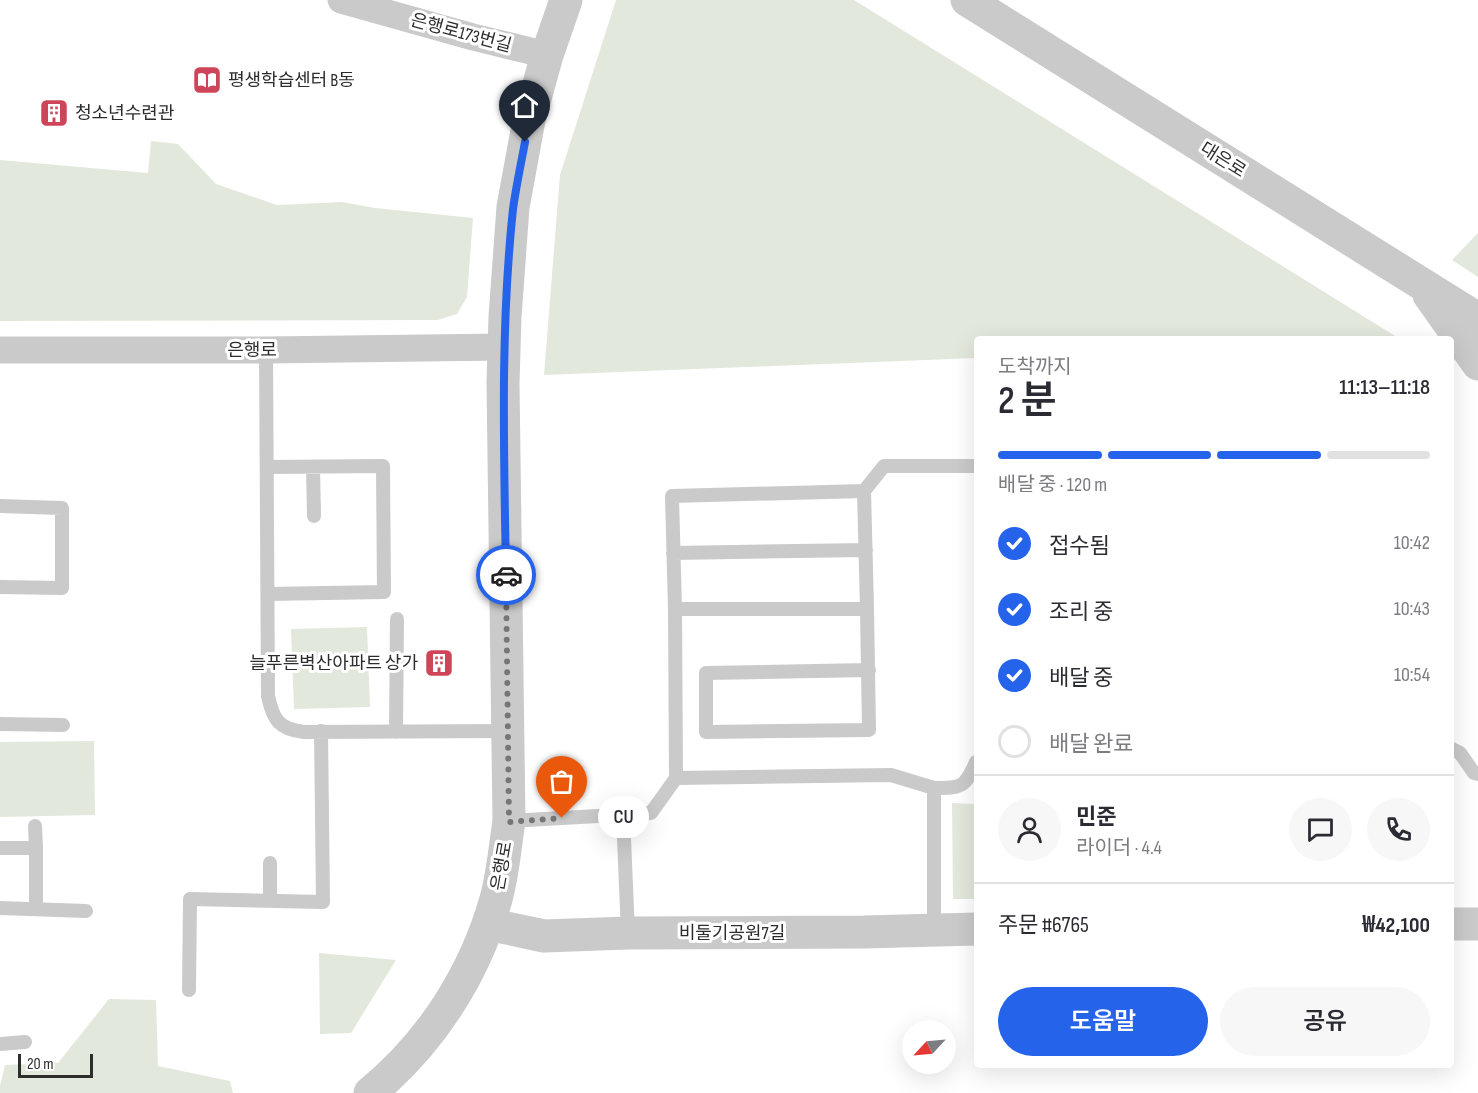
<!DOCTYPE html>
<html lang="ko">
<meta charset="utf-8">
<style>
:root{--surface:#fff;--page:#f7f7f7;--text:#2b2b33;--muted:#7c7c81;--line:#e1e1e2;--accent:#2563eb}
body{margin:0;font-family:"Sofia Sans Condensed","Noto Sans KR",sans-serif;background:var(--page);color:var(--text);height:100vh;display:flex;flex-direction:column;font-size:22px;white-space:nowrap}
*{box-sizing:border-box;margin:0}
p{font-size:20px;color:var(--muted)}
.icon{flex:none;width:33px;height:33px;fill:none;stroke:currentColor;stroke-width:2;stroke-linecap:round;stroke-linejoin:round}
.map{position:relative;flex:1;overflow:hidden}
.panel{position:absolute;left:974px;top:336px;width:480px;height:732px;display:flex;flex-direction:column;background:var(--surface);border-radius:6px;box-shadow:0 6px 24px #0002}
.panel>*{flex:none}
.needle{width:39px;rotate:244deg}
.fabs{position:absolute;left:902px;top:1020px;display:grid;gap:12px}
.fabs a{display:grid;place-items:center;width:54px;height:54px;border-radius:50%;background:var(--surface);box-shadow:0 6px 24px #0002;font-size:30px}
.scale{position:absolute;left:18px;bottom:15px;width:75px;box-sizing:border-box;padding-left:6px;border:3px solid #2d2d2d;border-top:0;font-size:16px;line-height:21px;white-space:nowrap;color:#2d2d2d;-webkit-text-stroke:4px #fff;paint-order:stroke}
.pin{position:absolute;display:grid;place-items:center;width:51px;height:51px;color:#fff;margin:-62px -26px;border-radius:50% 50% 50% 0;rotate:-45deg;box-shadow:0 0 6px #0007}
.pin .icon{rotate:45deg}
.courier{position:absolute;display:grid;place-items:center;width:60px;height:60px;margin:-30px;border:4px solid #2563eb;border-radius:50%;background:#fff;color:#222;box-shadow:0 2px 8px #0007}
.bubble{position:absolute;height:42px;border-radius:21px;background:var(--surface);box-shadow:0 6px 24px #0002;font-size:20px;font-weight:600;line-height:42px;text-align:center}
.head em{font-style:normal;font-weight:600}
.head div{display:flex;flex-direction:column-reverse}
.head{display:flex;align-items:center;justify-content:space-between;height:102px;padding:0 24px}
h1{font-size:39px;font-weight:600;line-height:45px}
.bar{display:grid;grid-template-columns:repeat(4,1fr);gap:9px 6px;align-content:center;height:72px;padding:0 24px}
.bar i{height:8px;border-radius:4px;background:var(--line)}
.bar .active{background:var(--accent)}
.bar p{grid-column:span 4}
.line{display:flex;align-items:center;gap:15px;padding:0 24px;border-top:2px solid var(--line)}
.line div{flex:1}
.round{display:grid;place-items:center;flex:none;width:63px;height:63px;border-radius:32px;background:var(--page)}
ol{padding:0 24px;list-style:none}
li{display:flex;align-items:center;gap:18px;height:66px}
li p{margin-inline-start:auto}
li .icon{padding:6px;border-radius:50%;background:var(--accent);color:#fff;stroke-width:4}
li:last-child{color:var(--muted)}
li i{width:33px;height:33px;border:3px solid var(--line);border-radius:50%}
.action{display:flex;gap:12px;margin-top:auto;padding:12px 24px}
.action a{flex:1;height:69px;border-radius:36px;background:var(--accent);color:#fff;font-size:24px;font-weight:600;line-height:69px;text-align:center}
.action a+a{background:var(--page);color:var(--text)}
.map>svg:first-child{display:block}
</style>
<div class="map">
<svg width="1478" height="1093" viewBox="0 0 1478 1093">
<rect width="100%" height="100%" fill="#fff"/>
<path fill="#e3e8dc" d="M616,0H854L1400,339H976V358L544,375L560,175Z
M151,141L178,144L216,184L277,205L342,202L375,208L473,218L467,297L457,314L438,320L0,321V160L148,173Z
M1478,233V277L1452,260Z
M367,627L370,707L294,709L291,629Z
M94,741L95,815L0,817V742Z
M952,803L976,804V899H953Z
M319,953L396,960L351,1033L320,1034Z
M109,999L156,1000L158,1066L230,1081L233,1093H0V1086L5,1065L58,1063Z"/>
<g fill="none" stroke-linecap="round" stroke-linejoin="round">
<path stroke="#cacaca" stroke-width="14" d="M266,350L268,696C273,720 279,729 304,732L507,731
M268,467L383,466L384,592L268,594
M313,467L314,516
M864,491L884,466H976
M0,506L62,508V588L0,587
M673,553L866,550
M675,609H867L864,491L672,496L675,609L676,778
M867,609L869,730L706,732V673L869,670
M0,724L63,725
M396,732L397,619
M1450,748L1460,753L1474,773L1478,774
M934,788C961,788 965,788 976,762
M623,815L628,933
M509,821L651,813L676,778L891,775L934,788V930
M35,826L36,848
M0,848H36V909
M270,901V863
M0,908L86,911
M189,990L190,899L323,902L321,731
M0,1044L25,1042"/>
<path stroke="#cacaca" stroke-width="27" d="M341,0L473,37L547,55
M0,350H266L504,347"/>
<path stroke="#cacaca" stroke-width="33" d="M967,0L1478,319
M1429,295L1478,364
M488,924L544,936L628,933L864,932L976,929
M1450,924H1478
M370,1093C431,1043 475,974 496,899C503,874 505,847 509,821L503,383L505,317L513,207L529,120L547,55L566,0"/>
</g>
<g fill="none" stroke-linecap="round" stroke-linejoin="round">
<path stroke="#767676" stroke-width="6" stroke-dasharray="0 10.8" d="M506,575L509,822L562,818"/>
<path stroke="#2563eb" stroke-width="8" d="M506,575C504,453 500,331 513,209C516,187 521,164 525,142"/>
</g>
<defs>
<g id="library-square" transform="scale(1.5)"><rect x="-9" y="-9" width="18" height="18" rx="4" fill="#ce4458" stroke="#fff"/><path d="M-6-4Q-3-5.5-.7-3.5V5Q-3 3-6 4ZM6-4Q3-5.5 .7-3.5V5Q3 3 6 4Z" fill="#fff"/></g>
<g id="building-square" transform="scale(1.5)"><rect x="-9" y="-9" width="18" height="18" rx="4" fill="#ce4458" stroke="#fff"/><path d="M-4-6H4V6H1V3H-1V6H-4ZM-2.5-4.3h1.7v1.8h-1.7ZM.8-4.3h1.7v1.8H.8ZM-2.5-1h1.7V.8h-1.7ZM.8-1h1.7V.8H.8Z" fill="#fff"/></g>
</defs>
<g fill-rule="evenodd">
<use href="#library-square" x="207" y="80"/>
<use href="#building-square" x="54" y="113"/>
<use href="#building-square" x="439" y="663"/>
</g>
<g text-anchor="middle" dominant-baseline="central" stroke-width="6" stroke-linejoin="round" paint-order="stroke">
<g font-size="18" fill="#2d2d2d" stroke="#fff">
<text transform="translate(461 33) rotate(15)">은행로173번길</text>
<text transform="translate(1223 160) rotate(32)">대은로</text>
<text x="252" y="350">은행로</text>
<text transform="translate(502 866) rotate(-80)">은행로</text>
<text x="732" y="933">비둘기공원7길</text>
</g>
<g font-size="18" fill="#2d2d2d" stroke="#fff" text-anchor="start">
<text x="228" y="80">평생학습센터 B동</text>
<text x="75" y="113">청소년수련관</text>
<text x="418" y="663" text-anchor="end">늘푸른벽산아파트 상가</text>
</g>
</g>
</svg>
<div class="fabs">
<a><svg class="needle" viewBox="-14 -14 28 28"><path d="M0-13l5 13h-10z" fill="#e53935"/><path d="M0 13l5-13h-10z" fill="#7c7c81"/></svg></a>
</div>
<div class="scale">20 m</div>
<div class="pin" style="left:562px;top:818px;background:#ea580c"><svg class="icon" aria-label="bag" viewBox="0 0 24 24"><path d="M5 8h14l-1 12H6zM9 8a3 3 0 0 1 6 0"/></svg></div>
<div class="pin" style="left:525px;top:142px;background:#1f2937"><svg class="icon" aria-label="home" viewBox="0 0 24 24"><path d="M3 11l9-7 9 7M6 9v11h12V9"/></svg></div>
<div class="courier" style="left:506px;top:575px"><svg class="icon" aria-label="car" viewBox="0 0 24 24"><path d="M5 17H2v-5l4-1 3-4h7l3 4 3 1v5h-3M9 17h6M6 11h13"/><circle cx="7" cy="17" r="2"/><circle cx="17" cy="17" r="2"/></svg></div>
<div class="bubble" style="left:598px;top:796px;width:51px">CU</div>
<section class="panel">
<div class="head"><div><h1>2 분</h1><p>도착까지</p></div><em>11:13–11:18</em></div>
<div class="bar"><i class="active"></i><i class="active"></i><i class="active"></i><i></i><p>배달 중 · 120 m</p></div>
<ol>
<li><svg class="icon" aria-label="check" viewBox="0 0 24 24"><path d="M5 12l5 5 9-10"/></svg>접수됨<p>10:42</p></li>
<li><svg class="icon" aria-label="check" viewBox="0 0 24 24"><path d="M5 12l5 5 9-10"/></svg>조리 중<p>10:43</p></li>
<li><svg class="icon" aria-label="check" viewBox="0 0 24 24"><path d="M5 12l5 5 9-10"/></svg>배달 중<p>10:54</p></li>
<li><i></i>배달 완료</li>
</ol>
<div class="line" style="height:108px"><a class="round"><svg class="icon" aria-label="person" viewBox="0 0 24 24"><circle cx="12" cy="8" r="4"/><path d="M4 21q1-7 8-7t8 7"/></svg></a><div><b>민준</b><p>라이더 · 4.4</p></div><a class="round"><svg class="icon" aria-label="chat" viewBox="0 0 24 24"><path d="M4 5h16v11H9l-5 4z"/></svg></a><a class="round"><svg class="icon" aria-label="phone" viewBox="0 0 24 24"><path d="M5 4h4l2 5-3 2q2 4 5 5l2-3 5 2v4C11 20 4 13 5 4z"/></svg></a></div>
<div class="line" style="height:78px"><div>주문 #6765</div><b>₩42,100</b></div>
<div class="action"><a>도움말</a><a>공유</a></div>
</section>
</div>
